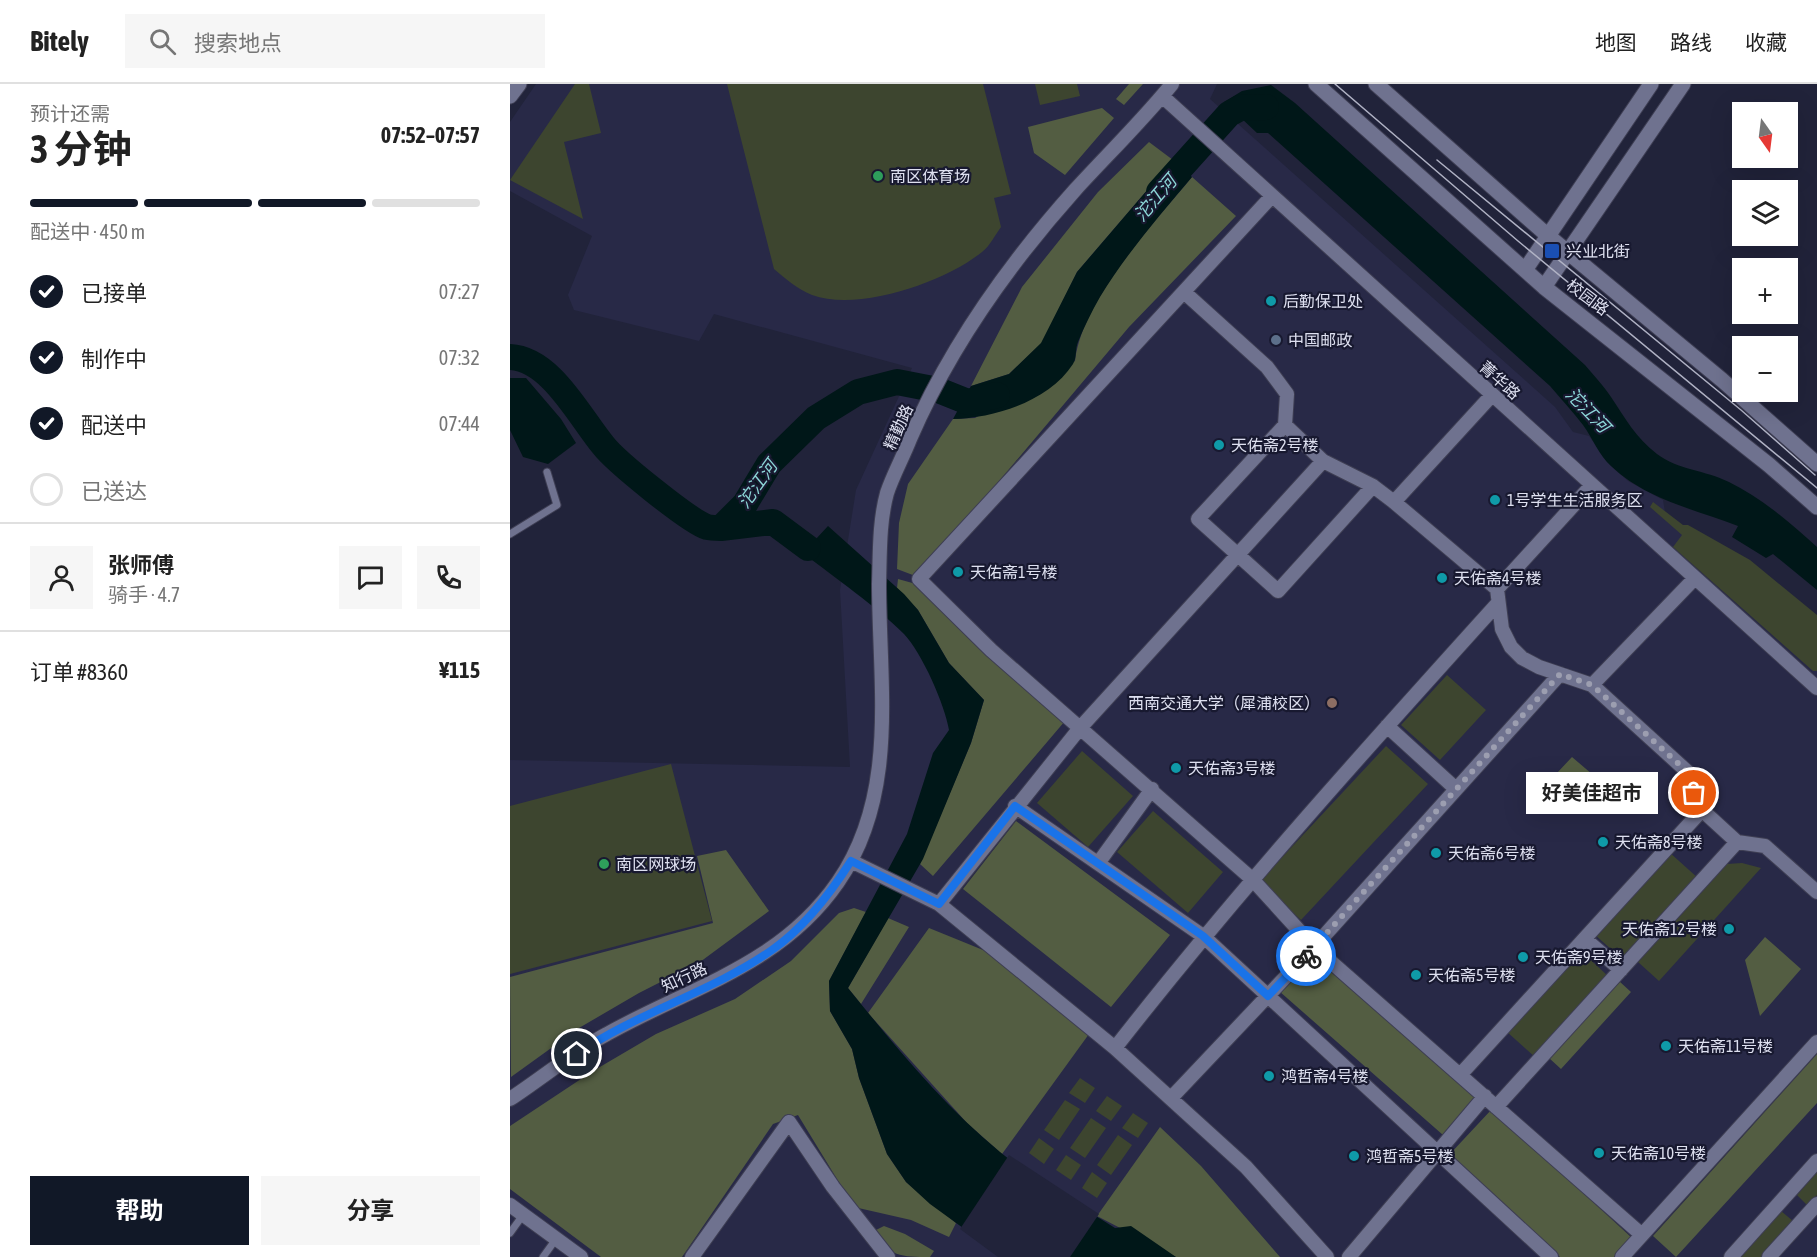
<!DOCTYPE html>
<html lang="zh">
<meta charset="utf-8">
<style>
:root{--surface:#fff;--page:#f6f6f6;--text:#222;--muted:#767676;--line:#e0e0e0;--accent:#111827}
body{margin:0;font-family:"Asap Condensed","Noto Sans SC",sans-serif;background:var(--page);color:var(--text);height:100vh;display:flex;flex-direction:column;font-size:22px;white-space:nowrap}
*{box-sizing:border-box;margin:0}
p{font-size:20px;color:var(--muted)}
.icon{flex:none;width:33px;height:33px;fill:none;stroke:currentColor;stroke-width:2;stroke-linecap:round;stroke-linejoin:round}
.map{position:relative;flex:1;overflow:hidden}
.details{display:flex;flex-direction:column;background:var(--surface);width:510px}
.details>*{flex:none}
.needle{width:39px;rotate:166deg}
.fabs{position:absolute;left:1222px;top:18px;display:grid;gap:12px}
.fabs a{display:grid;place-items:center;width:66px;height:66px;border-radius:0px;background:var(--surface);box-shadow:0 6px 24px #0002;font-size:30px}
.pin{position:absolute;display:grid;place-items:center;width:51px;height:51px;color:#fff;margin:-26px;border:3px solid #fff;border-radius:50%;box-shadow:0 2px 6px #0007}
.courier{position:absolute;display:grid;place-items:center;width:60px;height:60px;margin:-30px;border:4px solid #1a73e8;border-radius:50%;background:#fff;color:#222;box-shadow:0 2px 8px #0007}
.bubble{position:absolute;height:42px;border-radius:0px;background:var(--surface);box-shadow:0 6px 24px #0002;font-size:20px;font-weight:700;line-height:42px;text-align:center}
.overview em{font-style:normal;font-weight:700}
.overview div{display:flex;flex-direction:column-reverse}
.overview{display:flex;align-items:center;justify-content:space-between;height:102px;padding:0 30px}
h1{font-size:39px;font-weight:700;line-height:45px}
.bar{display:grid;grid-template-columns:repeat(4,1fr);gap:9px 6px;align-content:center;height:72px;padding:0 30px}
.bar i{height:8px;border-radius:4px;background:var(--line)}
.bar .current{background:var(--accent)}
.bar p{grid-column:span 4}
.line{display:flex;align-items:center;gap:15px;padding:0 30px;border-top:2px solid var(--line)}
.line div{flex:1}
.round{display:grid;place-items:center;flex:none;width:63px;height:63px;border-radius:0px;background:var(--page)}
ol{padding:0 30px;list-style:none}
li{display:flex;align-items:center;gap:18px;height:66px}
li p{margin-inline-start:auto}
li .icon{padding:6px;border-radius:50%;background:var(--accent);color:#fff;stroke-width:4}
li:last-child{color:var(--muted)}
li i{width:33px;height:33px;border:3px solid var(--line);border-radius:50%}
.button{display:flex;gap:12px;margin-top:auto;padding:12px 30px}
.button a{flex:1;height:69px;border-radius:0px;background:var(--accent);color:#fff;font-size:24px;font-weight:700;line-height:69px;text-align:center}
.button a+a{background:var(--page);color:var(--text)}
header{display:flex;align-items:center;gap:36px;box-sizing:border-box;height:84px;padding:0 30px;background:var(--surface);border-bottom:2px solid var(--line)}
header strong{font-size:28px}
nav{display:flex;gap:33px;margin-inline-start:auto;font-size:21px}
.search{width:420px;height:54px;background:var(--page);display:flex;align-items:center;gap:15px;box-sizing:border-box;padding:0 21px;border-radius:0px;color:var(--muted);font-size:22px}
main{display:flex;flex:1;min-height:0}
.map>svg:first-child{display:block}
</style>
<header>
<strong>Bitely</strong>
<div class="search"><svg class="icon" aria-label="search" viewBox="0 0 24 24"><circle cx="10" cy="10" r="6"/><path d="M15 15l6 6"/></svg>搜索地点</div>
<nav><a>地图</a><a>路线</a><a>收藏</a></nav>
</header>
<main>
<section class="details">
<div class="overview"><div><h1>3 分钟</h1><p>预计还需</p></div><em>07:52–07:57</em></div>
<div class="bar"><i class="current"></i><i class="current"></i><i class="current"></i><i></i><p>配送中 · 450 m</p></div>
<ol>
<li><svg class="icon" aria-label="check" viewBox="0 0 24 24"><path d="M5 12l5 5 9-10"/></svg>已接单<p>07:27</p></li>
<li><svg class="icon" aria-label="check" viewBox="0 0 24 24"><path d="M5 12l5 5 9-10"/></svg>制作中<p>07:32</p></li>
<li><svg class="icon" aria-label="check" viewBox="0 0 24 24"><path d="M5 12l5 5 9-10"/></svg>配送中<p>07:44</p></li>
<li><i></i>已送达</li>
</ol>
<div class="line" style="height:108px"><a class="round"><svg class="icon" aria-label="person" viewBox="0 0 24 24"><circle cx="12" cy="8" r="4"/><path d="M4 21q1-7 8-7t8 7"/></svg></a><div><b>张师傅</b><p>骑手 · 4.7</p></div><a class="round"><svg class="icon" aria-label="chat" viewBox="0 0 24 24"><path d="M4 5h16v11H9l-5 4z"/></svg></a><a class="round"><svg class="icon" aria-label="phone" viewBox="0 0 24 24"><path d="M5 4h4l2 5-3 2q2 4 5 5l2-3 5 2v4C11 20 4 13 5 4z"/></svg></a></div>
<div class="line" style="height:78px"><div>订单 #8360</div><b>¥115</b></div>
<div class="button"><a>帮助</a><a>分享</a></div>
</section>
<div class="map">
<svg width="1307" height="1173" viewBox="0 0 1307 1173">
<rect width="100%" height="100%" fill="#21233a"/>
<path fill="#282947" d="M26,0H707L700,15L1045,323L1063,348L1079,352L1100,381L1118,397L1153,416L1155,428L1307,562V1173H0V676L340,683L330,506L346,406L402,284L204,230L189,257L64,226L58,211L82,152L0,107V38Z"/>
<path fill="#3d452f" d="M65,0H79L91,49L54,58L73,135L0,96Z
M217,0H473L501,110L484,114L491,143C485,151 480,162 472,168C435,198 349,228 302,211C287,205 276,195 264,185Z
M525,0H567L570,12L530,21Z
M1143,418L1173,441H1178L1240,476L1307,531V587H1303L1163,463L1172,451L1140,423Z
M937,591L976,626L930,676L891,641Z
M876,662L918,700L791,836L749,798Z
M572,667L623,712L578,763L527,719Z
M161,680L202,837L0,890V722Z
M643,727L713,788L678,829L607,768Z
M1159,768L1188,794L1113,876L1084,850Z
M1232,779L1251,784L1149,897L1128,878L1217,780Z
M1070,866L1099,893L1025,973L996,947Z
M570,994L585,1004L575,1019L559,1009Z
M597,1012L612,1022L601,1037L586,1027Z
M555,1016L570,1025L549,1056L534,1046Z
M623,1029L638,1039L628,1054L612,1044Z
M581,1034L596,1044L575,1074L560,1064Z
M608,1051L622,1061L601,1091L587,1081Z
M529,1054L544,1065L534,1080L519,1069Z
M556,1071L571,1081L561,1096L546,1086Z
M582,1088L597,1099L587,1114L572,1104Z
M1307,1088V1111L1298,1122L1287,1111Z
M1271,1127L1283,1137L1251,1173H1231Z"/>
<path fill="#535d42" d="M619,0H633L614,21L606,15Z
M592,24L604,34L555,91L524,69L518,43Z
M639,58L663,76L567,188L532,259L499,290L461,302L512,203L588,108Z
M682,93L726,132L619,243L408,493L387,485L389,439L398,400L443,335L465,334L565,277C572,216 643,140 682,93Z
M388,495L406,500L460,554L555,637L423,792L410,780L461,659L474,616L439,579L408,526L387,504Z
M1062,673L1096,702L1079,720L1016,722Z
M506,737L660,851L601,923L453,805Z
M216,766L259,827L190,878L129,909L69,944L1,993L0,893L203,839L187,772Z
M344,824L356,828L319,897L320,927L342,965L349,994L377,1070L396,1098L446,1139L439,1153L401,1136L344,1123L288,1031L263,1040L172,1173H91L0,1105V1042L83,987L146,950L225,915L281,877L329,829Z
M378,834L399,843L351,920L338,904Z
M419,844L478,868L579,950L492,1070L457,1039L358,929Z
M1255,853L1291,885L1250,932L1235,876Z
M805,867L968,1011L933,1051L769,907Z
M1109,897L1121,908L1051,985L1039,974Z
M1307,970V1019L1166,1173L1143,1152Z
M982,1025L1122,1154L1104,1173H1050L939,1071Z
M650,1043L691,1082L770,1173H666L587,1132Z
M374,1142L395,1150L424,1167L420,1173C392,1173 377,1173 366,1146Z"/>
<path fill="#001718" d="M761,1L785,19L1075,281C1084,292 1094,302 1101,313C1115,334 1126,354 1147,370C1168,386 1195,386 1219,398C1252,414 1279,438 1307,463V506L1263,470L1256,474L1222,453L1228,442C1184,425 1137,416 1101,382C1089,371 1083,355 1073,341C1063,328 1051,315 1040,302L758,49H747L714,18L732,7Z
M663,76L682,93C650,131 616,170 590,213C582,227 574,243 568,258C565,265 567,274 563,280C539,317 485,334 443,335L461,302L499,290L531,259L567,188Z
M0,294H16L51,335L66,359L38,380L13,373L0,346Z
M318,442L394,510L408,526L439,579L474,616L461,659L413,775L338,904C385,962 433,1021 490,1068C525,1097 567,1120 605,1144L621,1142L666,1173H493L420,1120L396,1098L377,1070L349,994L342,965L320,927L319,897L397,750L423,669L439,646C435,621 412,569 394,550C366,522 325,494 293,469Z"/>
<path fill="#21233a" d="M499,1071L589,1130L560,1173H488L450,1145Z"/>
<g fill="none" stroke-linecap="round" stroke-linejoin="round">
<path stroke="#001718" stroke-width="26" d="M649,108L719,30L730,24L756,23
M0,273C41,275 69,332 93,361C105,377 179,437 197,443C201,444 207,444 211,444L235,420L259,380L306,334L348,308L387,298L428,306L458,318L487,311
M211,444L263,438L298,464"/>
<g stroke="#3e3e53" stroke-width="9">
<path id="lane" d="M0,450L47,421L37,388
M0,1149L13,1131
M33,1173L46,1155"/>
</g>
<g stroke="#3e3e53" stroke-width="16">
<path id="street" d="M652,12L1307,604
M762,112L409,495L481,566L742,795L804,863L1132,1151
M674,208L757,283L777,310L775,341L813,377L863,402L884,418L987,505L992,545L1001,563L1012,574L1029,583L1082,601L1181,691L1184,709L1192,726L1227,758L1255,762L1307,808
M775,341L688,435L768,507L863,402
M884,418L982,311
M987,505L1082,401
M1082,601L1185,494
M877,642L946,705
M505,722L693,852L1041,1173
M341,777L429,820L605,964L736,1083L817,1173
M589,778L642,705
M429,820L570,644L813,377
M1075,855L1111,886
M605,964C726,809 856,665 988,519
M950,991L1192,726
M662,1013L804,863L1050,590
M0,1015C32,994 63,968 97,950C181,903 271,881 328,798C389,710 369,600 369,500C370,470 369,438 377,409C383,391 393,373 400,355C440,262 498,181 565,106C597,71 632,37 662,0
M986,1023L1227,758
M0,1121L71,1173
M182,1173L279,1038L323,1103L378,1173
M839,1173L975,1012
M1112,1173L1307,958
M1221,1173L1307,1077
M1259,1173L1307,1120"/>
</g>
<g stroke="#3e3e53" stroke-width="17">
<path id="secondary" d="M806,0L1034,203L1259,381L1307,423
M866,0L1037,151L1212,296L1307,380
M0,12L9,0
M1015,186L1141,0
M1034,203L1173,0"/>
</g>
<use href="#lane" stroke="#6f728f" stroke-width="7"/>
<use href="#street" stroke="#6f728f" stroke-width="14"/>
<use href="#secondary" stroke="#6f728f" stroke-width="15"/>
<path stroke="#b0b2c4" stroke-width="1.5" d="M825,0L1008,157L1307,404
M927,76L1231,326L1305,391"/>
</g>
<g fill="none" stroke-linecap="round" stroke-linejoin="round">
<path stroke="#9c9eb0" stroke-width="6" stroke-dasharray="0 10.8" d="M796,872L1050,590L1082,601L1181,691L1184,709"/>
<path stroke="#1a73e8" stroke-width="8" d="M67,970C128,928 202,908 262,866C295,843 320,810 341,777L429,820L505,722L693,852L758,912L796,872"/>
</g>
<g fill="#2e9e5b" stroke="#181930" stroke-width="2">
<circle cx="368" cy="92" r="6"/>
<circle cx="94" cy="780" r="6"/>
</g>
<rect fill="#1a4fb4" stroke="#181930" stroke-width="2" x="1034" y="159" width="16" height="16" rx="3"/>
<g fill="#0f9aa8" stroke="#181930" stroke-width="2">
<circle cx="761" cy="217" r="6"/>
<circle cx="709" cy="361" r="6"/>
<circle cx="985" cy="416" r="6"/>
<circle cx="448" cy="488" r="6"/>
<circle cx="932" cy="494" r="6"/>
<circle cx="666" cy="684" r="6"/>
<circle cx="1093" cy="758" r="6"/>
<circle cx="926" cy="769" r="6"/>
<circle cx="1219" cy="845" r="6"/>
<circle cx="1013" cy="873" r="6"/>
<circle cx="906" cy="891" r="6"/>
<circle cx="1156" cy="962" r="6"/>
<circle cx="759" cy="992" r="6"/>
<circle cx="1089" cy="1069" r="6"/>
<circle cx="844" cy="1072" r="6"/>
</g>
<circle fill="#5c6f8a" stroke="#181930" stroke-width="2" cx="766" cy="256" r="6"/>
<circle fill="#8d6e63" stroke="#181930" stroke-width="2" cx="822" cy="619" r="6"/>
<g text-anchor="middle" dominant-baseline="central" stroke-width="4.5" stroke-linejoin="round" paint-order="stroke">
<g font-size="16" fill="#dee0f0" stroke="#181930" text-anchor="start">
<text x="380" y="92">南区体育场</text>
<text x="1056" y="167">兴业北街</text>
<text x="773" y="217">后勤保卫处</text>
<text x="778" y="256">中国邮政</text>
<text x="721" y="361">天佑斋2号楼</text>
<text x="997" y="416">1号学生生活服务区</text>
<text x="460" y="488">天佑斋1号楼</text>
<text x="944" y="494">天佑斋4号楼</text>
<text x="810" y="619" text-anchor="end">西南交通大学（犀浦校区）</text>
<text x="678" y="684">天佑斋3号楼</text>
<text x="1105" y="758">天佑斋8号楼</text>
<text x="938" y="769">天佑斋6号楼</text>
<text x="106" y="780">南区网球场</text>
<text x="1207" y="845" text-anchor="end">天佑斋12号楼</text>
<text x="1025" y="873">天佑斋9号楼</text>
<text x="918" y="891">天佑斋5号楼</text>
<text x="1168" y="962">天佑斋11号楼</text>
<text x="771" y="992">鸿哲斋4号楼</text>
<text x="1101" y="1069">天佑斋10号楼</text>
<text x="856" y="1072">鸿哲斋5号楼</text>
</g>
<g font-size="16" fill="#dee0f0" stroke="#181930">
<text transform="translate(1078 213) rotate(37)">校园路</text>
<text transform="translate(990 296) rotate(42)">菁华路</text>
<text transform="translate(388 343) rotate(-66)">精勤路</text>
<text transform="translate(174 893) rotate(-25)">知行路</text>
</g>
<g font-size="18" font-style="italic" fill="#8cd6d7" stroke="#181930">
<text transform="translate(645 114) rotate(-49)">沱江河</text>
<text transform="translate(1078 326) rotate(46)">沱江河</text>
<text transform="translate(247 400) rotate(-54)">沱江河</text>
</g>
</g>
</svg>
<div class="fabs">
<a><svg class="needle" viewBox="-14 -14 28 28"><path d="M0-13l5 13h-10z" fill="#e53935"/><path d="M0 13l5-13h-10z" fill="#767676"/></svg></a>
<a><svg class="icon" aria-label="layers" viewBox="0 0 24 24"><path d="M12 4l9 5-9 5-9-5zM3 14l9 5 9-5"/></svg></a>
<a>+</a>
<a>−</a>
</div>
<div class="pin" style="left:1184px;top:709px;background:#ea580c"><svg class="icon" aria-label="bag" viewBox="0 0 24 24"><path d="M5 8h14l-1 12H6zM9 8a3 3 0 0 1 6 0"/></svg></div>
<div class="pin" style="left:67px;top:970px;background:#1f2937"><svg class="icon" aria-label="home" viewBox="0 0 24 24"><path d="M3 11l9-7 9 7M6 9v11h12V9"/></svg></div>
<div class="courier" style="left:796px;top:872px"><svg class="icon" aria-label="bike" viewBox="0 0 24 24"><circle cx="6" cy="16" r="4"/><circle cx="18" cy="16" r="4"/><path d="M6 16l4-8h5l3 8M10 8l3 8H6M13 5h3"/></svg></div>
<div class="bubble" style="left:1016px;top:688px;width:132px">好美佳超市</div>
</div>
</main>
